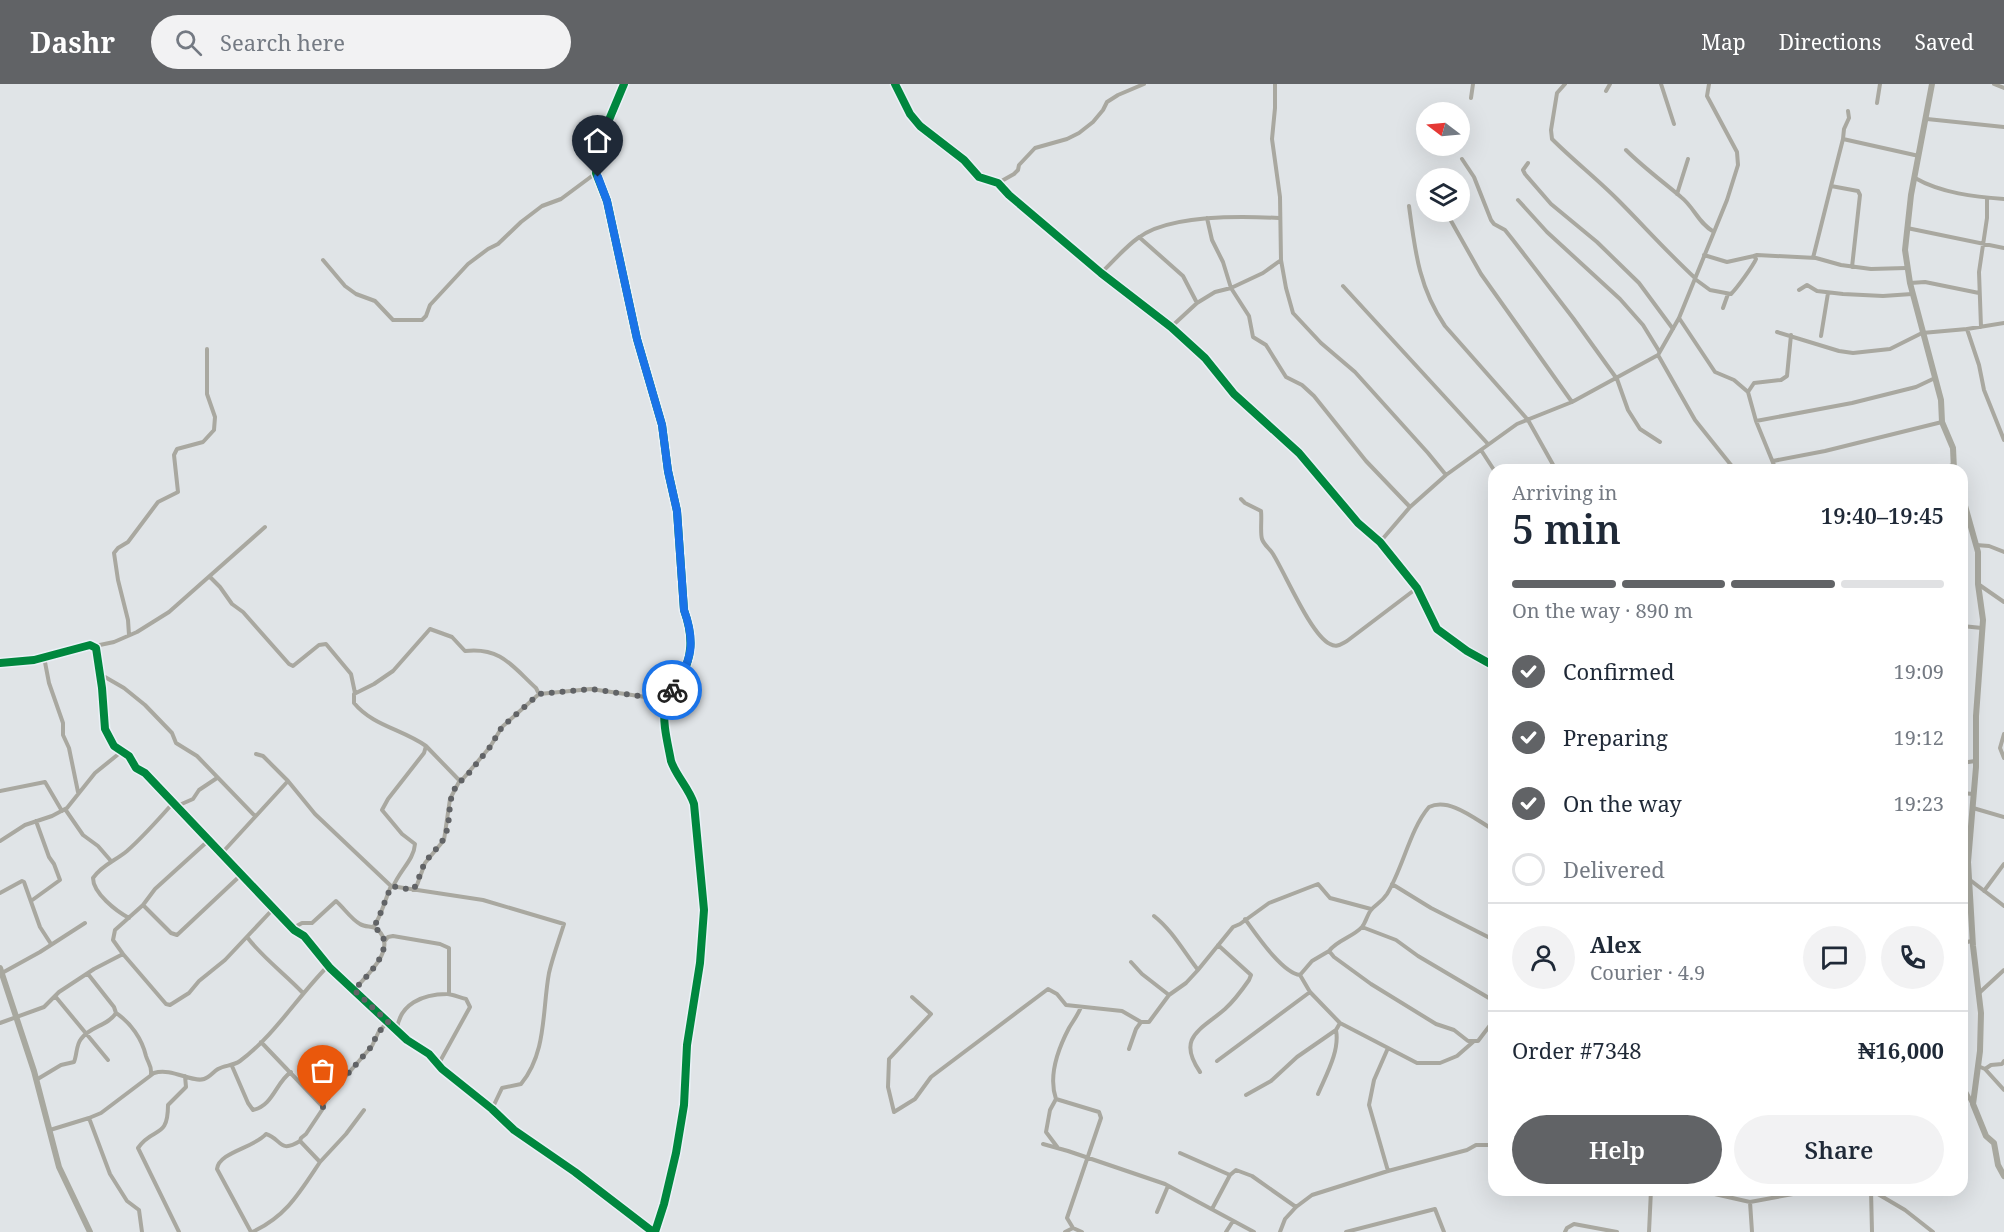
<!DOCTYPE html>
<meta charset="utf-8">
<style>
:root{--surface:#fff;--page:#f2f2f3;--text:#1f2937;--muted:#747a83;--line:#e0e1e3;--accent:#616366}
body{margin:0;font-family:"Noto Serif",serif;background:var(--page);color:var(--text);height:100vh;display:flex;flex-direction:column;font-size:22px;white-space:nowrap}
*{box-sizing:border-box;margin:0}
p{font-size:20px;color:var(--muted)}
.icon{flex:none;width:33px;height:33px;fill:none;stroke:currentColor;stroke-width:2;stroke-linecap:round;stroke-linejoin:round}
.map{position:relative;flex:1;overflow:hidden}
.details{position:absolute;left:1488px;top:380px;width:480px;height:732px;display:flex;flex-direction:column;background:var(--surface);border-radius:18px;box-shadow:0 6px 24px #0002}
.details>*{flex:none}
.needle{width:39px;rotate:286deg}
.tools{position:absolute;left:1416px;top:18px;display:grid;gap:12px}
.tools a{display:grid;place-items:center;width:54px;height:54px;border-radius:50%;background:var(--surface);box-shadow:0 6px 24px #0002;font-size:30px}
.pin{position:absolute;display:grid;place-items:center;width:51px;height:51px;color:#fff;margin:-62px -26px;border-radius:50% 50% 50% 0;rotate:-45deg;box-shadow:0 0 6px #0007}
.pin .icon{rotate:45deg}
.courier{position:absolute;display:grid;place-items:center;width:60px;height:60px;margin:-30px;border:4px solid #1a73e8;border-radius:50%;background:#fff;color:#222;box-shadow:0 2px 8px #0007}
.summary em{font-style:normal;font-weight:600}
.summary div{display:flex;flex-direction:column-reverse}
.summary{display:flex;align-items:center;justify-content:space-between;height:102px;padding:0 24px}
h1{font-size:39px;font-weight:600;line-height:45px}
.bar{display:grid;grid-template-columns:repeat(4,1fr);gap:9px 6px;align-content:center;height:72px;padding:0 24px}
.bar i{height:8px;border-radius:4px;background:var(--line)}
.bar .selected{background:var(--accent)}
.bar p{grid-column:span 4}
.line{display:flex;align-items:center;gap:15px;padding:0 24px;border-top:2px solid var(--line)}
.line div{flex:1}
.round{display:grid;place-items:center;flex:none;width:63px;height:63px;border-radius:32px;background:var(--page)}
ol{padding:0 24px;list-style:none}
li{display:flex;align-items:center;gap:18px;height:66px}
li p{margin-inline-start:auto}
li .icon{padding:6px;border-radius:50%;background:var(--accent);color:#fff;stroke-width:4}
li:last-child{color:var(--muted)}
li i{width:33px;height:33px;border:3px solid var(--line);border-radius:50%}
.button{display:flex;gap:12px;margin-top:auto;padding:12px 24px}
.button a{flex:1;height:69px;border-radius:36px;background:var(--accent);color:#fff;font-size:24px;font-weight:600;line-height:69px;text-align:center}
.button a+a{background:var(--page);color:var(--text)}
header{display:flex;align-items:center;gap:36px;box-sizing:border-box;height:84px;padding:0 30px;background:var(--accent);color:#fff}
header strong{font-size:28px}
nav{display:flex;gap:33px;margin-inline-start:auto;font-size:21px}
.search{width:420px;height:54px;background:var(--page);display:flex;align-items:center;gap:15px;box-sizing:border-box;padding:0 21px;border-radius:33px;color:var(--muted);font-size:22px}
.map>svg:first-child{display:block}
</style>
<header>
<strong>Dashr</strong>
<div class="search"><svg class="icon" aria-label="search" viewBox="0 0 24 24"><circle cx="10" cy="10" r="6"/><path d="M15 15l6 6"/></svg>Search here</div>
<nav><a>Map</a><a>Directions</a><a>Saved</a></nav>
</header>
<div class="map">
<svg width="2004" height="1148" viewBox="0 0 2004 1148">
<rect width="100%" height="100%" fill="#e0e4e7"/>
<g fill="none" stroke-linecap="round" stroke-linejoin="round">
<path stroke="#a9a8a0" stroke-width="4" d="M624,0L606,43L600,61L596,89L607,117L637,255L662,341L668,387L677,427L684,526C693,551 694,574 678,597C673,605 666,612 665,621C662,639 668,660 671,677C676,692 689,704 694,720L704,826L700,879L687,961L684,1021L676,1069L664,1120L655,1148
M895,0L910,30L920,42L964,76L979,93L998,99L1009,111L1101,189L1171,243L1205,274L1234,310L1299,369L1358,439L1380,458L1417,504L1437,545L1467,567L1494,582
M1275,0V24L1272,55L1280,113L1281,176L1286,204L1293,229L1321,259L1355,288L1428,369L1446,391
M1565,0L1557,9L1551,46L1552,55C1573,76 1596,94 1617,115C1643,141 1668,169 1695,194
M1661,0L1674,40
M1994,0L2004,4
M1606,7L1610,0
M1471,14L1473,0
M1877,19L1880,0
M1927,35L2004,43
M1843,55L1919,72
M1626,66C1643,83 1662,97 1681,113C1694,123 1698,139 1714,148
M1462,75L1474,93L1491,136L1494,140L1505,146L1513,156L1573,234L1617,295L1628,326L1640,345L1660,358
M1528,79L1523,86L1525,90L1551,120L1597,158L1639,199L1673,245
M1915,94C1941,109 1975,113 2004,115
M998,99L1014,90L1018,86L1019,81L1035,64L1067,55L1079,49L1093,38L1103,26L1107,18L1118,11L1144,0
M1831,102L1843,55L1844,45L1849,34L1848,27
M1677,110L1688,75
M1518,116L1547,148L1620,215L1643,241L1659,267
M1409,122C1415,167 1419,204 1445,242L1528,336L1556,386
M1446,128L1481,190L1572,318
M1207,134L1212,156L1223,178L1231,204L1249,232L1253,253L1266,261L1286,293L1302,301L1314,312L1366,377L1410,423
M1907,144L2004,164
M1139,153L1183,192L1197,219
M1704,171L1727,178L1754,172
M1813,174L1831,102L1858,107L1860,111L1852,183
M323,176L345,202L356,210L375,217L393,236H422L426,232L430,221L468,180L488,165L498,160L521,138L542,122L561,115L596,89
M1101,189C1113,178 1124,164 1138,154C1169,130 1241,132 1279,134
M1695,195L1710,206L1731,210C1737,204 1753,182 1756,175L1754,172L1757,171L1816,174L1841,181L1871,185L1906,184
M1910,199L1925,198L1979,209
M1343,202L1488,360
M1799,206L1807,201L1817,207L1843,210L1883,212L1912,210
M1723,224L1728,210
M1679,234L1715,288L1734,296L1748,308
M1171,243L1197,219L1215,208L1231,204L1263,189L1281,176
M1981,243L1979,188L1987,134V114
M1967,245L1979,281L1984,306L2004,356
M1777,248L1839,267L1853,269L1890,265L1922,249L1967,245L2004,239
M1821,252L1828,209
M1658,271L1695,336L1735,386
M1756,337L1852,319L1916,303L1935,294
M1481,366L1494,386
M1773,377L1825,367L1942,338
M1776,386L1756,337L1748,308L1754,299L1781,296L1787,292L1791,251
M1936,386L1953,381
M1241,415L1245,419L1261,427C1262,435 1260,449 1262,455C1264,461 1270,465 1273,470C1286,491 1311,551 1330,560C1337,564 1341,560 1347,557L1417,504
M1380,458L1410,423L1446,391L1517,340L1572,318L1658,271L1679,234L1727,116L1738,81L1737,68L1707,12L1709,0
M1976,461L1989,462L2004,468
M210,493L220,503L232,520L243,528L289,580L293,582L319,561L326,560L351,590L355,609
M1978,500L2004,518
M1962,542L1982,544
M129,551L128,536L118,496L114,469L118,464L128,458L158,418L178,408L174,371L177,365L203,358L214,346L215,333L207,310V265
M95,562L114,558L137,548L169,528L265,443
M44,573L49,599L63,639V651L69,664L78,708
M0,579L34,576L90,561L96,564L102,604L105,645L114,662L129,672L136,684L145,689L294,846L304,852L330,884L407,956L429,970L442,985L492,1025L514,1046L575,1088L653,1148
M100,593H105L124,604L145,621L172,649L176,659L197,672L255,732
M2004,650L2000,664L2004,674
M426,662L458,695L462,696L490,663L502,643L539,610
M256,670L263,672L288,697
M1962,679L1975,677
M0,707L45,698L62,727
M1962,709L1973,710
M177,722L193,715L199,706L217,694
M1973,724L2004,733
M65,725L83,751L98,762L111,777
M1494,746C1476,736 1450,713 1429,723C1410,745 1403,784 1387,810C1381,819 1376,820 1371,826C1367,831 1366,838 1362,843C1353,853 1337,856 1329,867L1334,873L1371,900L1436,940L1454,946L1468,957H1478L1494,936
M209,756L155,805L143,821L171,849L177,851L242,790
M0,757L25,741L52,732L67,724L95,689L121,668
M222,769L288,697L315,730L391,802L483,816L564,840C559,856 553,872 549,889C542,927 547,968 521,1000L502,1004L492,1025
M1970,796L2004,822
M1392,800L1431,824L1494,856
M393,803C399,787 414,776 415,760L402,750L382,726L388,715L424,669L426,662C402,645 373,642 354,619V610L374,600L393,587L430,545L452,553L465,567C501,563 512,582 536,604L539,610L591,605L666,616
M413,806L417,801L425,779L444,756L450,715L460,696
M1984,807L2004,780
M0,809L22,797L24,798L40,843L51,860
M31,817L60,796L54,780L49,773L36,737
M143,821L115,846L113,856L123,870L166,920L170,921L189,909L199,897L225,876L274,824
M1154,832C1172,846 1184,868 1198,886
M129,834C116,827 93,809 93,794C102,781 115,777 127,767C143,753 158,736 173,719
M1245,835C1256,850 1282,889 1300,891L1312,877L1329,867
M373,843C380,836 386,813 391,802
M1362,843L1396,856L1418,872L1494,917
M293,844L302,839H312L336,817C344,824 351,835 360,840C366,844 373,841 378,846C398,865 366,892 354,906
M247,853C262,873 285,890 303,909
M384,858L388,853L393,852L440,860L449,864V910
M1962,859L1972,857
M1131,878L1142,890L1169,911
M2,889L40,868L85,839
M1300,891L1310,908L1340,939L1417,979H1440L1457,972L1473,958
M1978,910L2004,886
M55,912L108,976
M912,913L931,930L889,975L888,1003L894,1028L915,1015L931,993L1048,905L1057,910L1066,921L1122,927L1141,938
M116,929C131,939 142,955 146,972C148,979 152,982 151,990
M0,939L44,923L59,908L94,885L123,870
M397,946C399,920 423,910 447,910C453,910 460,914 466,915L470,923L438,981
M261,958L323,1023
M1129,965L1136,945L1141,938H1149L1169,911L1186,899L1198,886L1233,843L1240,840L1269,819L1318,800L1330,814L1371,825
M1217,977L1310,908
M232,982L248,1019L253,1026C273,1022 276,998 291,988
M1978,982L1985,985L2004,1006
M1985,985L1991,981L2002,980L2004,977
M1200,988C1176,953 1201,946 1225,925C1234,917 1242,906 1249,896L1251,891L1218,861
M36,996L61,981L74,978C77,971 76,961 81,955C90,942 108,942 116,929L114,923L88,890
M1962,1000L1972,1019
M1318,1010C1326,991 1340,967 1336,946L1340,939
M1246,1011L1271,997L1297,973L1336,946
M1056,1015C1048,992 1058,965 1069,944C1073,937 1078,931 1081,923
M89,1034L110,1090L127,1117L139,1126L142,1148
M50,1046L89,1034L101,1029L154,989C171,983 192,999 204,995C210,993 213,988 218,985C225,981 233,982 240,977C274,952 298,912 328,882
M1043,1060L1068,1067L1165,1100L1254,1148
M1058,1064L1046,1048L1050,1026L1056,1015L1099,1028L1101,1034L1067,1134L1073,1144L1082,1148
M1180,1069L1230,1091
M320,1078L346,1050L364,1026
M1388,1087L1369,1021L1374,996L1388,964
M1697,1106L1750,1118L1815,1106
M1871,1106L1905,1126L1933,1148
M1871,1106L1872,1148
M1750,1118L1752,1148
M1212,1125L1230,1091L1236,1086L1252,1092L1296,1123
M1157,1128L1168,1102
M179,1148L138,1064C153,1042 168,1056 168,1021L186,1003L185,992
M251,1148L217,1085C219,1068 254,1064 266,1050C282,1055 279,1070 300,1057
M252,1148C286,1133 300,1108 320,1078L300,1057L301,1054L306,1050L322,1026L326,1015L372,962L379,947L388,938
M1065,1148L1073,1144
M1226,1148L1233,1137
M1280,1148L1285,1135L1296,1123L1312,1111L1388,1087L1467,1066L1476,1061H1494
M1346,1148L1435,1125L1444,1148
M1565,1148L1567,1144L1574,1140L1617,1148
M1649,1148L1651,1106"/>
<path stroke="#a8a89f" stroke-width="6" d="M1932,0L1911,111L1905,166L1910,199L1941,316L1942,338L1953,364L1954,386
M1962,411L1978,468V500L1983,536L1976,632V683L1968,778L1973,862L1981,929L1980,967L1973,1020L1986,1052L1994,1059L1998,1081L2004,1092
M0,884L34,987L59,1083L90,1148"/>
<g stroke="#eaf1f7" stroke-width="11">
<path id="cycleway" d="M624,0L606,43L600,61L596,89L607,117L637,255L662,341L668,387L677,427L684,526C693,551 694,574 678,597C673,605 666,612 665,621C662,639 668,660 671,677C676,692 689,704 694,720L704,826L700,879L687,961L684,1021L676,1069L664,1120L655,1148
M895,0L910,30L920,42L964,76L979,93L998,99L1009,111L1101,189L1171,243L1205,274L1234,310L1299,369L1358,439L1380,458L1417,504L1437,545L1467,567L1494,582
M0,579L34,576L90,561L96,564L102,604L105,645L114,662L129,672L136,684L145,689L294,846L304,852L330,884L407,956L429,970L442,985L492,1025L514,1046L575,1088L653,1148"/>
</g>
<use href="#cycleway" stroke="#00873e" stroke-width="8"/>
</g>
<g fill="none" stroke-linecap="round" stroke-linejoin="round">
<path stroke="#616366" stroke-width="6" stroke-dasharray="0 10.8" d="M323,1023L326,1015L372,962L377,950L388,938L354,906C367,892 402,859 373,843C380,836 385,813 392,802L412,806C419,800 419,789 424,781C429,771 439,764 444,754C454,734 443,708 465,694L490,663L502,643L539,610L591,605L666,616L672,606"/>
<path stroke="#1a73e8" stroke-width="8" d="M598,93L607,117L637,255L662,341L668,387L677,427L684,526C696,559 692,578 672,606"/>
</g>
</svg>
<div class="tools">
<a><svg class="needle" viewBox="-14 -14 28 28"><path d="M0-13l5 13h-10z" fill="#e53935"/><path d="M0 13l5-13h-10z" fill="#747a83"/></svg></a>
<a><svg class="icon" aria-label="layers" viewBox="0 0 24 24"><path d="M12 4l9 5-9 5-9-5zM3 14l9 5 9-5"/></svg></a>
</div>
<div class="pin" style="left:323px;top:1023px;background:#ea580c"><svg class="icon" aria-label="bag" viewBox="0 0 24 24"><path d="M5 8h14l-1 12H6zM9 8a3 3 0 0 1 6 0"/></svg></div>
<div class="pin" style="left:598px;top:93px;background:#1f2937"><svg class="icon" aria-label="home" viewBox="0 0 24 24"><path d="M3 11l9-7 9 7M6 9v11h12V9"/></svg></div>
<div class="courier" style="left:672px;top:606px"><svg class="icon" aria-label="bike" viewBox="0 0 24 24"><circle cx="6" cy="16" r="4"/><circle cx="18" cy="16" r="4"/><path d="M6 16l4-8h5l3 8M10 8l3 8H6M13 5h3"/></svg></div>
<section class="details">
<div class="summary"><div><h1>5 min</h1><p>Arriving in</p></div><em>19:40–19:45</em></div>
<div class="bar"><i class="selected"></i><i class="selected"></i><i class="selected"></i><i></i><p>On the way · 890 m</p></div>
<ol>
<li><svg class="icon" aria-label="check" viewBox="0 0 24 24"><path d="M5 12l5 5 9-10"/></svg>Confirmed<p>19:09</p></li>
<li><svg class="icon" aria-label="check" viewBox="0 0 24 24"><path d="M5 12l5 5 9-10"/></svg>Preparing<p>19:12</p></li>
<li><svg class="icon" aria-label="check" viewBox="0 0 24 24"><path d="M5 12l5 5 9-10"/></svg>On the way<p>19:23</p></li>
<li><i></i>Delivered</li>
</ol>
<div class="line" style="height:108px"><a class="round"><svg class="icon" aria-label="person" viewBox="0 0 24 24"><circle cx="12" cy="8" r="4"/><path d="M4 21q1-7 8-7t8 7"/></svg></a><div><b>Alex</b><p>Courier · 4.9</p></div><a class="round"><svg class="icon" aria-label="chat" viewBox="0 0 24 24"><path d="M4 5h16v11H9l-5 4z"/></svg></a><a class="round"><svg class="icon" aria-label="phone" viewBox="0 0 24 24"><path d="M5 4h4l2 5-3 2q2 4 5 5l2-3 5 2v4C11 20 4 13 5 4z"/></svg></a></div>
<div class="line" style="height:78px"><div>Order #7348</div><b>₦16,000</b></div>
<div class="button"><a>Help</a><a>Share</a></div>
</section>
</div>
